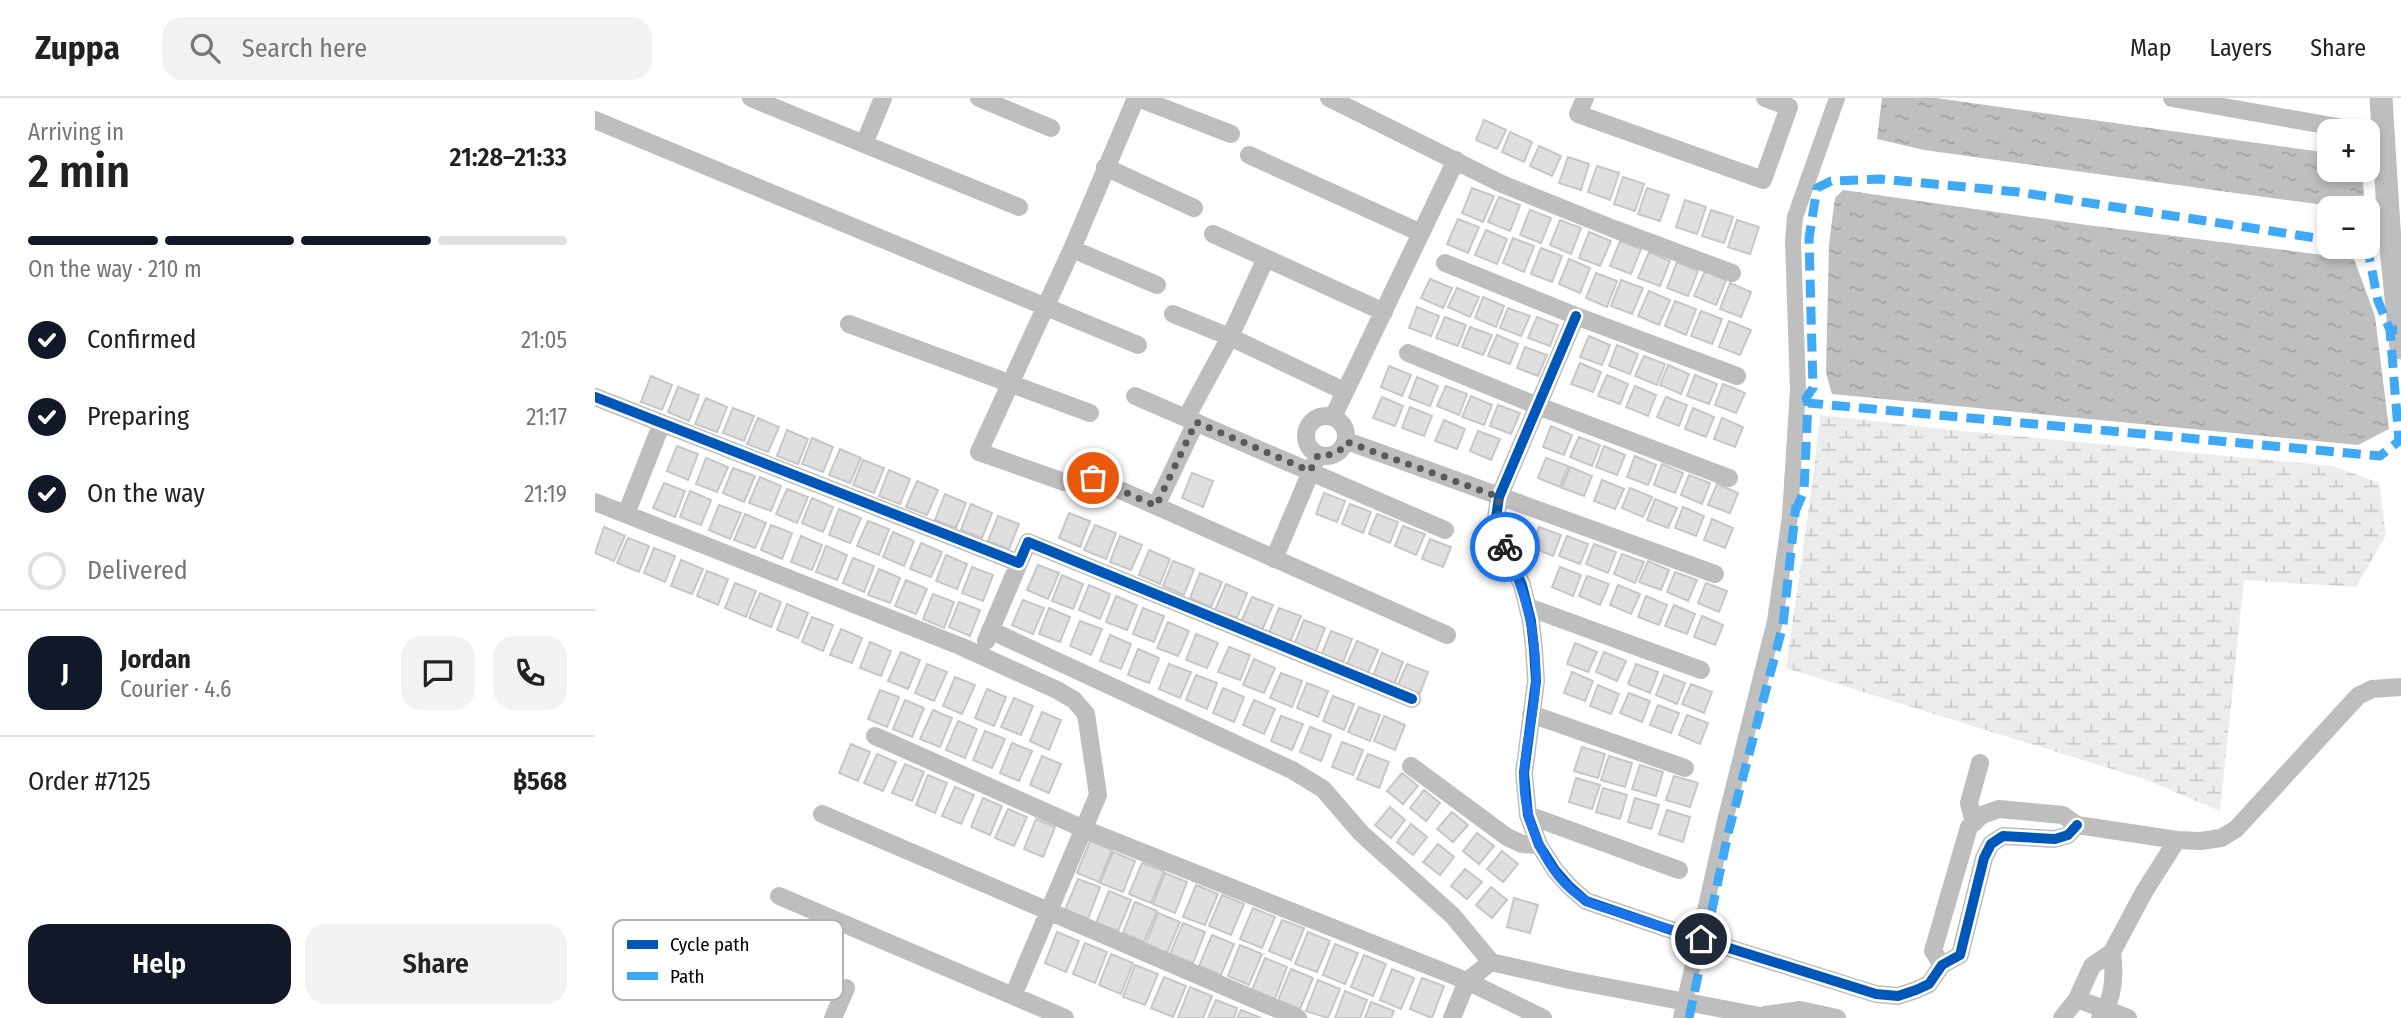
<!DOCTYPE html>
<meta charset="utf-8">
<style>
:root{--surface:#fff;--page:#f2f2f2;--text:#222;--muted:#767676;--line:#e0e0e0;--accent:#111827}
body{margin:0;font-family:"Fira Sans Condensed",sans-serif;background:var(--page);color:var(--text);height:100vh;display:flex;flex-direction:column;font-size:26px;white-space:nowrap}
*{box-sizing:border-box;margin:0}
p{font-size:23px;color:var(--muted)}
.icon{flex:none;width:38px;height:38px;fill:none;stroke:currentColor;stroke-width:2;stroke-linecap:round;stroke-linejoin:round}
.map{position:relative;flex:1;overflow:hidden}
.sheet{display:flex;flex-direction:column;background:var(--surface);width:595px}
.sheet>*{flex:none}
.fabs{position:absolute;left:1722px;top:21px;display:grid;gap:14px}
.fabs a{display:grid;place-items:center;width:63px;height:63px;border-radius:14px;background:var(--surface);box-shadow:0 4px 10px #0003;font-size:35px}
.pin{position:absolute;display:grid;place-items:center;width:60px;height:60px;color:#fff;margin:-30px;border:4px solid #fff;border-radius:50%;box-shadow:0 2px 7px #0007}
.courier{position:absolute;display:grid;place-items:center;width:70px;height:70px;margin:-35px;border:5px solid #1a73e8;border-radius:50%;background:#fff;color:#222;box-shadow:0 2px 9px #0007}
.headline em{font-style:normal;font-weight:600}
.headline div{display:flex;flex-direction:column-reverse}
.headline{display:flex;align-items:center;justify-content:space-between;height:119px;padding:0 28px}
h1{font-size:46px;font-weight:600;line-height:52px}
.bar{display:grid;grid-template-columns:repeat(4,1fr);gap:10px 7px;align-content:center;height:84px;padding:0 28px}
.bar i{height:9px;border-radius:5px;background:var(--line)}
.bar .on{background:var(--accent)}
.bar p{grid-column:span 4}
.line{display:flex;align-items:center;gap:18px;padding:0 28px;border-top:2px solid var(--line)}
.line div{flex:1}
.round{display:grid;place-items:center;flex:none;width:74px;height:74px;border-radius:21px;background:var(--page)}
ol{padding:0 28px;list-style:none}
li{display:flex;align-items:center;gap:21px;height:77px}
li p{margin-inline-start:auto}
li .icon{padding:7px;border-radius:50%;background:var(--accent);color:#fff;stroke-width:4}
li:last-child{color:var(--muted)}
li i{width:38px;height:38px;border:4px solid var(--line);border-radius:50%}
.cta{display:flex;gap:14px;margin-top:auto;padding:14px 28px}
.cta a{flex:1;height:80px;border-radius:21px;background:var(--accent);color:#fff;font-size:28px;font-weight:600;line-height:80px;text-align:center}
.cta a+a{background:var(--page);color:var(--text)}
header{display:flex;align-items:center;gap:42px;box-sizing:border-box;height:98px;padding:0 35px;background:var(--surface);border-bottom:2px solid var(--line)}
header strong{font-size:33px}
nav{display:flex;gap:38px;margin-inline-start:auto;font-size:24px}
.search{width:490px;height:63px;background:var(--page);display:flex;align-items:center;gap:18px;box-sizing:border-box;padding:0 24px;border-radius:21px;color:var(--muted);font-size:26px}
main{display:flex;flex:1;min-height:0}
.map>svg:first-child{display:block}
</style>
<header>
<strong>Zuppa</strong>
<div class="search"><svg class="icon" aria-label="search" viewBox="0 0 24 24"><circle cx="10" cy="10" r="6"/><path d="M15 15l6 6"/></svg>Search here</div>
<nav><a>Map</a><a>Layers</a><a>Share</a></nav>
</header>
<main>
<section class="sheet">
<div class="headline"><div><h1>2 min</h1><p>Arriving in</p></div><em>21:28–21:33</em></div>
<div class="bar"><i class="on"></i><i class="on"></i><i class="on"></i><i></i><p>On the way · 210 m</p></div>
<ol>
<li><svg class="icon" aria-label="check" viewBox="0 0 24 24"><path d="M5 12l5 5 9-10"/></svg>Confirmed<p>21:05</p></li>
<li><svg class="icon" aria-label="check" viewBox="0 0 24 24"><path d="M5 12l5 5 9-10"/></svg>Preparing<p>21:17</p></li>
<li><svg class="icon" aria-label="check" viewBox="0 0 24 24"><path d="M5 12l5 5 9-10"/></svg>On the way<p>21:19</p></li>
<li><i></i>Delivered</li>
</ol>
<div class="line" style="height:126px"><b class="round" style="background:var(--accent);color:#fff">J</b><div><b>Jordan</b><p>Courier · 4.6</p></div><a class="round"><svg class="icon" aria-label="chat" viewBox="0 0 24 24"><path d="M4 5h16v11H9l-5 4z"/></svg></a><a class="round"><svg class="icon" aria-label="phone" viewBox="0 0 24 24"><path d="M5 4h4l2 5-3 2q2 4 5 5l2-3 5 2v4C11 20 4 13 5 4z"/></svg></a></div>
<div class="line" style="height:91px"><div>Order #7125</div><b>฿568</b></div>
<div class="cta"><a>Help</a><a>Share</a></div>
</section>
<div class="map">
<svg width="1806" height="920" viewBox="0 0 1806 920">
<defs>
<pattern id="wetland-marsh" width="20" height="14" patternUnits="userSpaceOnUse" patternTransform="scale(1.75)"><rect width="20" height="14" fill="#ececec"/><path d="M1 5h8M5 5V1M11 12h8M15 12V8" fill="none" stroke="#c9c9c9"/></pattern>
<pattern id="water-ripples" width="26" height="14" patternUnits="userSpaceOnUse" patternTransform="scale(1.75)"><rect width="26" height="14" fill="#bfbfbf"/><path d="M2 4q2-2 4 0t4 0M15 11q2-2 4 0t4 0" fill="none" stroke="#a2a2a2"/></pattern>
</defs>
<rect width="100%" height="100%" fill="#fff"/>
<path fill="url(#wetland-marsh)" d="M1225,317L1358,332L1738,368L1784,385L1791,437L1761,489L1649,482L1625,713L1549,681L1191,570L1218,380Z"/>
<path fill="url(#water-ripples)" d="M1287,0H1341L1734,55V72H1767L1770,110H1750L1329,52L1282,41Z
M1248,92L1492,127L1759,161L1780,218L1794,331L1763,347L1237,296L1231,275L1234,146L1240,100Z"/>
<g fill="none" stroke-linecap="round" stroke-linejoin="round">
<path stroke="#bfbfbf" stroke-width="16" d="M1086,920L1130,723L1180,523L1195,418L1203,291L1198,144L1200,119L1242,0"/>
</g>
<path fill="#dfdfdf" stroke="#c7c7c7" stroke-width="2" d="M889,22L911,32L902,51L881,42Z
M915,34L937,44L929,64L907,54Z
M944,48L966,58L957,78L935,68Z
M973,59L994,66L986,92L964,85Z
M1002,68L1024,75L1015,102L993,94Z
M1028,79L1049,86L1040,113L1019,106Z
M877,90L899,98L888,124L867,115Z
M1052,90L1074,97L1065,123L1043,116Z
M904,99L925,107L915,133L893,124Z
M1090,102L1111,109L1102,136L1081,129Z
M935,112L956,120L946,145L925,137Z
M1116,112L1138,119L1129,145L1107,138Z
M863,121L884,129L873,155L852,146Z
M965,122L986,130L976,156L955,147Z
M1142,122L1164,129L1155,156L1133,149Z
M891,132L912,141L902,166L880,157Z
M994,134L1016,143L1005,168L984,160Z
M918,140L939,148L929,174L908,165Z
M1025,143L1046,151L1036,176L1015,168Z
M946,150L967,158L957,184L936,176Z
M1054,154L1075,163L1065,188L1043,180Z
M974,161L995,170L985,195L964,186Z
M1082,164L1103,173L1093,198L1072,190Z
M1110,173L1131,182L1121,207L1099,198Z
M1001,175L1022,183L1012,209L991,200Z
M835,181L857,190L848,210L826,200Z
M1026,182L1048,190L1037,216L1016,208Z
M1135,185L1156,194L1146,219L1125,211Z
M862,190L884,199L875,219L853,209Z
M1054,193L1075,202L1064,227L1043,218Z
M888,199L909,208L901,229L880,220Z
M1080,203L1101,211L1091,237L1070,228Z
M822,209L844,218L836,238L814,230Z
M913,210L935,218L926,238L905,230Z
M1106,213L1127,221L1117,246L1096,238Z
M850,219L871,227L863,248L841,240Z
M942,219L963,227L955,248L933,240Z
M1134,223L1156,232L1145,257L1124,249Z
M875,229L897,237L888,257L867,249Z
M902,237L923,246L915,266L893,258Z
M994,238L1015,247L1007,267L985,259Z
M1022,247L1043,256L1035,276L1014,268Z
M930,249L952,257L943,278L922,270Z
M1049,258L1070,266L1062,287L1040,278Z
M985,265L1006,274L998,294L976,286Z
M1073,267L1094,276L1086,296L1065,287Z
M794,268L816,277L807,298L786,289Z
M1012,277L1033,286L1025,306L1003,298Z
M1100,277L1122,286L1114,306L1092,298Z
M56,278L77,287L67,312L46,304Z
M822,279L843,288L835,308L814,300Z
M1128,286L1150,295L1141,315L1120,307Z
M851,288L872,296L864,317L842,308Z
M1040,288L1061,297L1053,318L1031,309Z
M83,289L104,297L94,323L73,314Z
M876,298L897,307L889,327L867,319Z
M787,299L808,308L800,328L778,320Z
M1071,299L1092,307L1084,328L1062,319Z
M111,300L132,309L122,334L100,326Z
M903,307L925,315L916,336L895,328Z
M815,309L837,318L829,338L807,330Z
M138,310L159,318L149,343L128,335Z
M1098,310L1119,319L1111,339L1090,331Z
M163,320L184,329L173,354L152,346Z
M1127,320L1148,329L1140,349L1119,341Z
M849,322L870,331L862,351L840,343Z
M956,328L977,337L969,357L948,349Z
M192,332L213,341L203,366L182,358Z
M883,333L905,341L896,362L875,353Z
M984,339L1005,347L997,368L975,359Z
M217,340L238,349L228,374L207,366Z
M82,348L103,356L93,382L72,373Z
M1009,348L1030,357L1022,377L1001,369Z
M245,351L266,360L255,385L234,377Z
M1040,358L1061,367L1053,387L1032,379Z
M111,360L133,369L122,394L101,386Z
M951,360L973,368L965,389L943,380Z
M268,362L289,370L279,395L258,387Z
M1067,366L1088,375L1080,395L1059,387Z
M975,369L997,378L989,398L967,390Z
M138,370L160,378L149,404L128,395Z
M294,372L315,381L305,406L284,398Z
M597,375L618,383L608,409L587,400Z
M1094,377L1115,385L1107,406L1086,397Z
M165,379L186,388L176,413L154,405Z
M1007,382L1029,391L1020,411L999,403Z
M322,383L343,392L332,417L311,409Z
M69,385L90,393L80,419L58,410Z
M1122,386L1143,395L1135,415L1113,407Z
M1035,390L1057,399L1048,419L1027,410Z
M192,391L213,399L202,425L181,416Z
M95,393L116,402L106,427L85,419Z
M729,395L750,403L742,424L721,416Z
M350,396L371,405L361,430L340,422Z
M217,400L238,409L228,434L207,425Z
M1060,401L1082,410L1073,430L1052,422Z
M376,406L397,415L387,440L366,432Z
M755,406L776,414L768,435L747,426Z
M124,407L146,415L135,441L114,432Z
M1088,409L1109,418L1101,438L1080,430Z
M244,411L266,420L255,445L234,437Z
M474,415L495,423L485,449L464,440Z
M150,416L171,425L160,450L139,442Z
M782,416L803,424L795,445L774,436Z
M403,418L424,426L414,451L393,443Z
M1117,421L1138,430L1130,450L1109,442Z
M273,423L294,431L284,457L262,448Z
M176,427L197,435L187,461L166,452Z
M500,427L521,435L511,461L489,452Z
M808,428L830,436L821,457L800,448Z
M9,429L30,438L19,463L0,455Z
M944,429L966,437L958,458L936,449Z
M298,434L319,443L309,468L288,459Z
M206,438L227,447L217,472L196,464Z
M525,438L547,447L536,472L515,464Z
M972,438L993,446L985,466L964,458Z
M33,440L54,448L44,474L22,465Z
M835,441L856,449L848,469L827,461Z
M326,445L347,454L336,479L315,471Z
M999,446L1021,454L1013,475L991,466Z
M231,448L252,457L242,482L221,474Z
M59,450L80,458L70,484L49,475Z
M554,452L575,461L565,486L544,477Z
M1027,456L1049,464L1040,485L1019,476Z
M351,457L372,466L362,491L341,483Z
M258,460L279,468L269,494L248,485Z
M86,462L108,471L97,496L76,488Z
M578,463L599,471L589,497L568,488Z
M1053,463L1074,472L1066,492L1044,484Z
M443,467L464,475L453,501L432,492Z
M377,469L398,477L388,503L367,495Z
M965,469L986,477L978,498L957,489Z
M284,471L305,480L295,505L273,497Z
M112,473L133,481L123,507L102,498Z
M1080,474L1102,482L1093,503L1072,494Z
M605,475L627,484L616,509L595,500Z
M467,477L488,486L478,511L457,503Z
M992,478L1014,486L1005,507L984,498Z
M311,482L332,491L321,516L300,508Z
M140,485L161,493L151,519L130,510Z
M1111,485L1132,493L1124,514L1103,505Z
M631,486L652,495L642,520L620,512Z
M494,487L515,496L505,521L484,512Z
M1023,487L1045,496L1036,516L1015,507Z
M165,495L186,504L176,529L154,520Z
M338,496L359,504L349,530L328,521Z
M521,498L542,507L532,532L511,524Z
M1051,498L1072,507L1064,527L1043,519Z
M657,499L678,507L667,532L646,524Z
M428,502L449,510L438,536L417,527Z
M364,504L385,512L375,538L354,529Z
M192,506L213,515L203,540L182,532Z
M1079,507L1100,516L1092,536L1070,528Z
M454,510L475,519L465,544L444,536Z
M548,510L569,518L559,544L538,536Z
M684,510L706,518L695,544L674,535Z
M1107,518L1128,527L1120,547L1099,539Z
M217,519L238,527L228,553L207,544Z
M709,522L730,530L720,555L699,547Z
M485,523L507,531L496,557L475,548Z
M573,524L594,533L583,558L562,550Z
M246,531L267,540L257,565L235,557Z
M736,533L757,541L747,567L726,558Z
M601,536L623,545L612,570L591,562Z
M515,537L536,546L526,571L505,563Z
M762,543L783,552L772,577L751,569Z
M275,544L296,553L286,578L265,570Z
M980,545L1002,554L993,574L972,566Z
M634,549L655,557L645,582L623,574Z
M543,551L564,560L554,585L533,577Z
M306,554L325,562L313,591L293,583Z
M1009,554L1031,563L1022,583L1001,574Z
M787,555L808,564L798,589L777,581Z
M659,561L680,570L669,595L648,587Z
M332,566L352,574L339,603L320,595Z
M574,566L596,574L585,600L564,591Z
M812,566L833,574L823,600L801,591Z
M1041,566L1063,574L1055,595L1033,586Z
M977,574L998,583L990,603L969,595Z
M686,575L707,583L697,609L675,600Z
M601,577L622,585L612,611L591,602Z
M1069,577L1090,585L1082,606L1061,597Z
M360,579L380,587L367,616L348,608Z
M712,585L733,593L723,619L702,610Z
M1096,586L1117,594L1109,615L1087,606Z
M1003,587L1024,596L1016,616L995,608Z
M628,590L649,599L639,624L618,615Z
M392,591L411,599L399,628L380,620Z
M285,592L304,599L292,629L273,621Z
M1034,595L1055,603L1047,624L1025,615Z
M738,598L759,606L749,632L728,623Z
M419,600L438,608L426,637L406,629Z
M310,602L329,610L317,639L298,631Z
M659,602L680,611L669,636L648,627Z
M1063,607L1084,615L1076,635L1055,627Z
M764,609L785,617L775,643L753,634Z
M338,612L357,620L345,649L325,641Z
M447,614L466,622L454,652L435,643Z
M1092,617L1113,625L1105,646L1084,637Z
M686,618L708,626L697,652L676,643Z
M789,618L810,627L800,652L779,643Z
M363,623L382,631L370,660L351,652Z
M715,629L736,637L726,663L705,654Z
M390,633L410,641L397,670L378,662Z
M747,644L768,652L758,677L737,669Z
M417,645L437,653L424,683L405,675Z
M256,646L275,654L263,683L244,675Z
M987,649L1010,656L1003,680L979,673Z
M282,656L301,664L288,693L269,685Z
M773,656L794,664L784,690L762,681Z
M447,658L466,666L454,695L435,687Z
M1014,658L1037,665L1030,689L1006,682Z
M310,666L329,674L317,703L297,695Z
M1045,667L1068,674L1061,698L1037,691Z
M807,675L823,688L808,706L792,693Z
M333,677L352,685L340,715L321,707Z
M1079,678L1103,685L1095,709L1071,702Z
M981,680L1005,687L997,711L974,704Z
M360,689L379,697L366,726L347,718Z
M1008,690L1032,697L1025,721L1001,714Z
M829,692L845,705L831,723L815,710Z
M388,700L407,708L395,737L376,729Z
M1040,700L1064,707L1056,731L1033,724Z
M795,709L810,722L796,740L780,727Z
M413,711L432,719L419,748L400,740Z
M1072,712L1095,719L1088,744L1064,736Z
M857,714L873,727L858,744L842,731Z
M441,721L460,729L448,759L429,751Z
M816,726L832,739L818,757L802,744Z
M882,735L899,748L884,766L868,753Z
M495,743L517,752L504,784L482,775Z
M843,746L859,759L845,777L828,764Z
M907,753L923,766L908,784L892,771Z
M518,754L540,763L528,794L505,785Z
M547,765L569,773L556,805L534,796Z
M870,771L887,784L872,801L856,788Z
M570,775L592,784L580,815L558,806Z
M483,781L505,789L493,821L470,812Z
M601,787L623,796L610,827L588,819Z
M896,789L912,802L897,820L881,807Z
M514,793L536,802L523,833L501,825Z
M627,797L649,806L636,837L614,828Z
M919,800L943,807L935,835L912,829Z
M540,804L562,813L549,844L528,835Z
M658,810L680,819L667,850L645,841Z
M563,815L585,824L572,855L551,846Z
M687,822L709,830L696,862L674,853Z
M588,825L610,834L598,865L575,856Z
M462,834L484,843L471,874L450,865Z
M713,834L735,843L722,874L700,866Z
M617,837L639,846L626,877L604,868Z
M490,845L512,854L500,885L478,876Z
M740,846L763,855L750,886L728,877Z
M645,847L667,856L654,887L633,878Z
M516,856L538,865L526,896L504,887Z
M769,857L791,866L778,898L756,889Z
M670,860L692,869L680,901L657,892Z
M540,867L563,876L550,907L528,899Z
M696,871L718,880L705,911L683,902Z
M797,871L819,880L806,911L785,902Z
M569,879L591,888L578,919L556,910Z
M827,880L849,888L837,920L815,911Z
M723,882L745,891L733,920L711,913Z
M595,889L617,898L608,920H583Z
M750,893L772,902L765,920H740Z
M621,902L642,910L639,920H613Z
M776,904L799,913L796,920H770Z
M646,912L666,920H642Z"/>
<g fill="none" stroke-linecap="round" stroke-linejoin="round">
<path stroke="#bebebe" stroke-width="18" d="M156,0L424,109
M384,0L456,30
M541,0L477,151L562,187
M543,0L636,36
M734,0L907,86L1019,131L1137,175
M990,0L983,16L1168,82L1194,9L1170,0
M1577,0L1765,33
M0,22L543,247
M269,46L288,0
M654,57L826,135
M510,69L599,110
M618,136L789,214
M850,165L981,218L1142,278
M578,216L635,239L749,293
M981,218L904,399L901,420L903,435L927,487L936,523L939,551L941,583L929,675L933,717L944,747L960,772L974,788L991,803L1070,830L1281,896L1303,898L1321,892L1334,886L1347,867L1365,857L1389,760L1396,746L1408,738L1460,741L1473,737L1482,727
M254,226L495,315
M813,255L943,308L1134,380
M540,298L850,432
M0,299L424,465L433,444L817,601
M711 338a20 20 0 1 1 40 0a20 20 0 1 1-40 0Z
M738,319L861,62
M591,320L635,239L671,160
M752,343L1120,476
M498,380L852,537
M469,384L384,354L477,151
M0,404L365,548L462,592L479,602L491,616L503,697L418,898
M561,408L601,324
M31,416L67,325
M679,461L720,364
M933,509L1106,572
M395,532L697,672L728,691L766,735L858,818L896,864
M391,543L424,465
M936,616L1090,670
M280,638L489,731L872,883L948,920
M816,668L912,739L927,746L944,747
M227,716L703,920
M933,717L1084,772
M1379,725L1374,705L1385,665
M184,798L470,920
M1347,867L1338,853L1374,729L1387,717L1404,711L1468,717L1482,727L1582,742L1606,743L1626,740L1641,731L1763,598L1777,591L1806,589
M1482,901L1533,920
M1170,917L1205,912L1242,920
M238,920L251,890
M857,920L872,883L896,864L975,882L1176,920
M1467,920L1482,901L1497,868L1517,854L1549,794L1582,742
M1505,920C1519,901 1520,876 1517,854"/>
<path stroke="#bebebe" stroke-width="23" d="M1786,0L1794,130L1806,250"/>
<path stroke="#3fa9f5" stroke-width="9" stroke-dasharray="18 9" stroke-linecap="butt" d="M1766,149L1774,158L1783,203L1795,232
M1213,305L1211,300L1218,290L1214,140L1222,90L1236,83L1286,81L1423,94L1734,142
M1200,414L1209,393L1213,305L1785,358L1804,343L1795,232H1804
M1094,920L1133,736L1188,527L1201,407"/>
<g stroke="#fff" stroke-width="15">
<path id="cycleway" d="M981,218L904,399L901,420L903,435L927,487L936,523L939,551L941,583L929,675L933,717L944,747L960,772L974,788L991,803L1070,830L1281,896L1303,898L1321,892L1334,886L1347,867L1365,857L1389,760L1396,746L1408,738L1460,741L1473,737L1482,727
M0,299L424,465L433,444L817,601"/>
</g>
<use href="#cycleway" stroke="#0057b8" stroke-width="10"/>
</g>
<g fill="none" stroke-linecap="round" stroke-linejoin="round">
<path stroke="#595959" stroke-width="7" stroke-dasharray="0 12.6" d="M498,380L561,408L601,324L715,373L723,357C737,358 744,356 752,344L904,399C902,418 902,431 910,449"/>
<path stroke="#1a73e8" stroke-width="9" d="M910,449C929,492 942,535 941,582C940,612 931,642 929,672C926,718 950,777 990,802C999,808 1011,810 1020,813C1049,823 1077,832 1106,841"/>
</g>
<rect x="18" y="822" width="230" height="80" rx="10" fill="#fff" stroke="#b2b2b2" stroke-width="2"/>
<rect x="32" y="842" width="31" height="9" fill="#0057b8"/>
<rect x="32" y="874" width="31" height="8" fill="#3fa9f5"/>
<g font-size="19" fill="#000">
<text x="75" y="853">Cycle path</text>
<text x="75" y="885">Path</text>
</g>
</svg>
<div class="fabs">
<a>+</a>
<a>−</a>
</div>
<div class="pin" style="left:498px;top:380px;background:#ea580c"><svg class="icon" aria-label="bag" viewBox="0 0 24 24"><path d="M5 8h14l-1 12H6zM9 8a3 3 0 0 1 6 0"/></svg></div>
<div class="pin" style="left:1106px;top:841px;background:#1f2937"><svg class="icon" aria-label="home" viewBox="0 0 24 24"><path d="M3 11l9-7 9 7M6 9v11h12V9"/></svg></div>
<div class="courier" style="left:910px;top:449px"><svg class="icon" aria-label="bike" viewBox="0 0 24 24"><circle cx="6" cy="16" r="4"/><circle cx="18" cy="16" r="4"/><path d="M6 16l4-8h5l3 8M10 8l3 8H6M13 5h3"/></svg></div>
</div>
</main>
